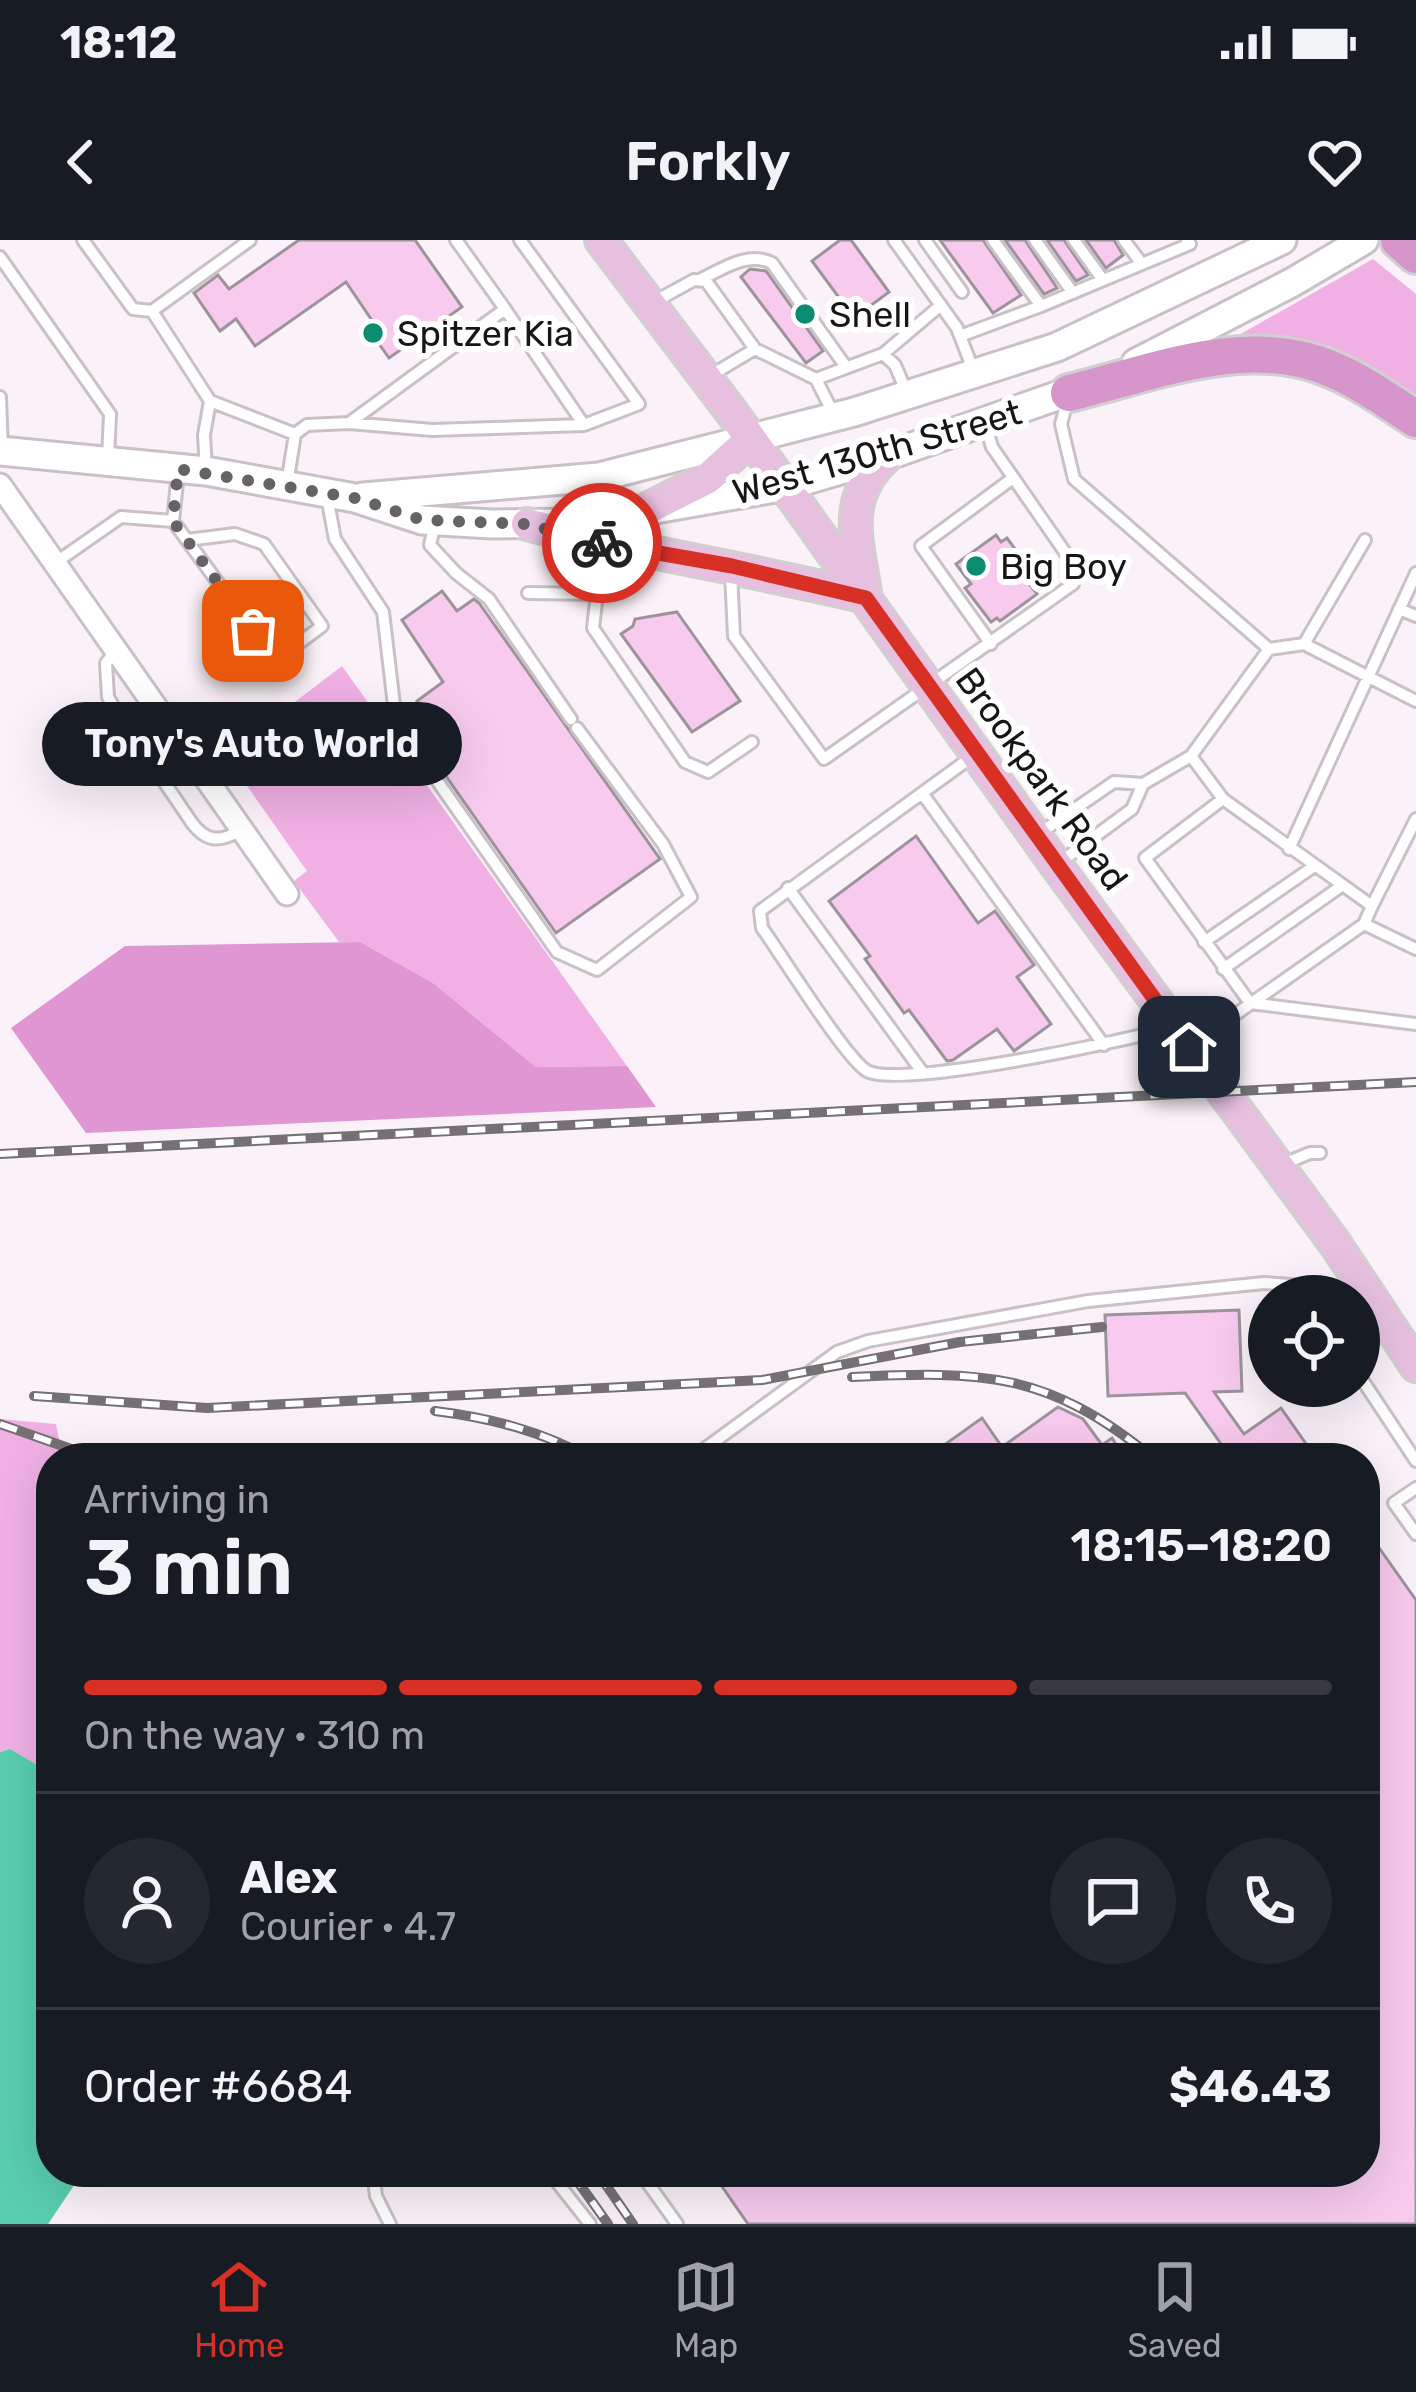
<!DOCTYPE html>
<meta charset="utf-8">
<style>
:root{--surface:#171b24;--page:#242831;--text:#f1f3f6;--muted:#9ea1a6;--line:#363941;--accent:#d93025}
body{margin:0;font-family:Rubik,sans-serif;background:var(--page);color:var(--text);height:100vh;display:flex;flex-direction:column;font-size:45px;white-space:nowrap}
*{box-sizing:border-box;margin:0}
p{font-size:39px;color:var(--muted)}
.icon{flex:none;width:66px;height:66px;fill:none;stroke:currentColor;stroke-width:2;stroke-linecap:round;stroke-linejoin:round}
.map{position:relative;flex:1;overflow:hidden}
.sheet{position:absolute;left:36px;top:1203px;width:1344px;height:744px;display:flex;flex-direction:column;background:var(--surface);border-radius:48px;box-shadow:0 12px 48px #0002}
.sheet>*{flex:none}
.fabs{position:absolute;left:1248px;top:1035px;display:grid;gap:24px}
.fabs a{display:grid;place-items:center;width:132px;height:132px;border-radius:50%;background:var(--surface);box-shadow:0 12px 48px #0002;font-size:60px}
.pin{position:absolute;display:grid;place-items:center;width:102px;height:102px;color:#fff;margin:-51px;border-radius:24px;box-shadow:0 6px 18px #0006}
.courier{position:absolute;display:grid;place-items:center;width:120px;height:120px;margin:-60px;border:9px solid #d93025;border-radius:50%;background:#fff;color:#222;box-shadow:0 3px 15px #0007}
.bubble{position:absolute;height:84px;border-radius:42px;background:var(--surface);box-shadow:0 12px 48px #0002;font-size:39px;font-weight:600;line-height:84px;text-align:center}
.summary em{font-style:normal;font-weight:600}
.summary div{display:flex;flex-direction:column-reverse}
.summary{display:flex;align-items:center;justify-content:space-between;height:204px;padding:0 48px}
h1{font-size:78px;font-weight:600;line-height:90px}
.bar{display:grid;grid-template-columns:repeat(4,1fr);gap:18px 12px;align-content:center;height:144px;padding:0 48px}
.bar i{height:15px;border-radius:9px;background:var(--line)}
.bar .on{background:var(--accent)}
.bar p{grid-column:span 4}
.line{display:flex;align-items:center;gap:30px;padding:0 48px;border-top:3px solid var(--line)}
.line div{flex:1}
.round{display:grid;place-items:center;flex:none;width:126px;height:126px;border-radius:63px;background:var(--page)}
.status{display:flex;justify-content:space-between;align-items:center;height:84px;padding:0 60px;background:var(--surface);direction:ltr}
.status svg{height:33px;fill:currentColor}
header{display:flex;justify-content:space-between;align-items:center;height:156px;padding:0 48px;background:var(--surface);font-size:54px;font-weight:600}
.menu{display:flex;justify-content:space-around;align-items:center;height:168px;border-top:3px solid var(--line);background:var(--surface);font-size:33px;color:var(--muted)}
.menu a{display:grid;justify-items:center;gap:6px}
.menu .on{color:var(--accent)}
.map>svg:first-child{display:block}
</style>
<div class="status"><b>18:12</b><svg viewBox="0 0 49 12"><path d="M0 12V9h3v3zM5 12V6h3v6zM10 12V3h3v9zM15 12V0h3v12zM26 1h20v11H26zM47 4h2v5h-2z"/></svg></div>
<header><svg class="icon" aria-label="back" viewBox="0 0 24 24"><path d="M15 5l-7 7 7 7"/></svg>Forkly<svg class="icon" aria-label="heart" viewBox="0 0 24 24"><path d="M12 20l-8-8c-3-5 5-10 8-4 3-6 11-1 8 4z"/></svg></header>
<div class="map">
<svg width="1416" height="1984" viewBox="0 0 1416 1984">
<rect width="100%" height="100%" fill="#faf2f8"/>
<path fill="#f0b0e4" d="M1373,19L1416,54V167L1216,108Z
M342,426L627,826L536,827L433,743L360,702H339L294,641L307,631L225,515Z
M0,1179L56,1184L63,1218H51V1533L10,1509L0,1512Z"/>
<path fill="#df96d2" d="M360,702L433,743L536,827L627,826L656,867L86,893L11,788L125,706Z"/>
<path fill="#59cead" d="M10,1509L51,1533V1932H83L48,1984H0V1512Z"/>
<path fill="#f7caee" stroke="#9c949a" stroke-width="3" d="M299,0H415L462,67L389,118L367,87L373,82L346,42L255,106L236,79L220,91L194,53L218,35L229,49Z
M840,0H851L889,52L854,78L812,21Z
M940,0H983L1021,55L993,73Z
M1005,0H1025L1057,48L1044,54Z
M1047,0H1064L1088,35L1076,41Z
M1086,0H1114L1123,15L1106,28Z
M750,29L766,31L823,111L806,123L741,37Z
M996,295L1001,302L1007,298L1038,340L1030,345L1037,354L1000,381L997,378L991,382L965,348L971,344L956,324Z
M442,351L457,371L474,359L479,363L660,619L556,693L415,492L431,481L417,461L443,442L402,380Z
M677,372L740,461L692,492L621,394L633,386L635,379Z
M916,596L978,683L995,671L1034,725L1017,737L1051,784L1014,811L997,789L953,820L947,821L909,770L904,773L865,719L870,716L829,661Z
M1239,1070L1242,1151L1214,1152L1244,1194L1281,1168L1316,1218H1231L1185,1153L1108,1156L1105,1075Z
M1058,1167L1083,1179L1102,1205L1112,1198L1125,1218H926L982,1178L1002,1207Z
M1365,1288L1416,1360V1984H748L712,1932H1365Z"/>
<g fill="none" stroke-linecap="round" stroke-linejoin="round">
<g stroke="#c9c1c7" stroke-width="16">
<path id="lane" d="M83,0L133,69L152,71
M894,0L957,88L974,132
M925,0L962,52
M1035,0L1073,53
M1074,0L1103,40
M1124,0L1142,24
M0,17L110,174L108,219
M699,40C723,29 747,11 772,23L846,127
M652,63L694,40L706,41L755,109
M1041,66L1190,4L1187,0
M505,69L584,185
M960,96L1041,66L993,0
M883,114L941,65
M708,137L755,109L816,139L833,173
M816,139L883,114L895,125L906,151
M0,157L2,211
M210,161L152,71L250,0
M1067,162L1061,184L1074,239L1269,409
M349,183L505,69L456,0
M206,230L204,195L210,161L295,194L307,185L349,183L432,190L584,185L639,164L520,0
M287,244L295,194
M327,257L335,299L383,372L396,482L557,712L597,730L691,657L663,604L577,488
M173,281L275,421L322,386L264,304L235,294L187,300
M435,283L430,305L456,333L489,359L571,479
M600,305L605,340L597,354L593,388L685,522L708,532L752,502
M55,323L121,277L173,281L178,233
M731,333L734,396L824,519L1073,344L1078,331L992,207L985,183
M528,353L597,354
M1399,369L1416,376
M991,404L921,306L1013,238
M1304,404L1416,461
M116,411L106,423L108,457L114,468L192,583C207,603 221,602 241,590
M973,516L760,671L762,688C781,714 846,819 867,831C900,849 1124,801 1170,788
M1191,516L1223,559L1372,666L1364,684L1192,805
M922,553L1104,805
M1223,559L1145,618L1250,763L1416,784
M1037,595L1114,542L1143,544
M1289,609L1416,333
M1059,623L1132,569L1143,544L1191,516L1269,409L1304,404L1365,300
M788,648L923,833
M1372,666L1416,579
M1364,684L1416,709
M1204,702L1313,627
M1223,729L1340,647
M1281,925L1310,913H1320
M1359,1135L1416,1221
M692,1218L837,1112L868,1101L1088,1061L1264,1043L1291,1045L1303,1056
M1416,1248L1394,1263L1416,1294
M373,1932L376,1956L390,1984
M549,1932L590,1984
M640,1932L677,1984"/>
</g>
<g stroke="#c9c1c7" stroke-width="27">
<path id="street" d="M0,245L287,654"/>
</g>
<g stroke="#c9c1c7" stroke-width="33">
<path id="secondary" d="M1136,123L1293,42L1364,0
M0,211L206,231L355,258L422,280L492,284L576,283L786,246L881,218L1085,146
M363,257L599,237L854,172L1057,107L1282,0"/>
</g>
<g stroke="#d1d0d1" stroke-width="36">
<path id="primary" d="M601,0L733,174L1056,625L1336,1005L1416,1126
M637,274L708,238L751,199
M527,284C639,312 753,330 866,357
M865,352C856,296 842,257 888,215"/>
</g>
<g stroke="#d1d0d1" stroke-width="42">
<path id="highway" d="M1399,0L1416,15
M1069,153C1148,134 1237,97 1318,124C1354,136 1385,159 1416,179"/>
</g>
<use href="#lane" stroke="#fff" stroke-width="10"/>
<use href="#street" stroke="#fff" stroke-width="21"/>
<use href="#secondary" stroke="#fff" stroke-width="27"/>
<use href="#primary" stroke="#e7c0e0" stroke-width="30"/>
<use href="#highway" stroke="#d796cb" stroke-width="36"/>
<g stroke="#747073" stroke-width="10">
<path id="rail" d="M0,914L1416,842
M852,1137C982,1131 1047,1131 1153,1218
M34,1156L207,1168L762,1140L960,1102L1102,1087
M435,1171C492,1178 540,1191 591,1218
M0,1184L97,1218
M571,1932L608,1984
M597,1932L633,1984"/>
</g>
<use href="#rail" stroke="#fff" stroke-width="6" stroke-dasharray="18" stroke-linecap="butt"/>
</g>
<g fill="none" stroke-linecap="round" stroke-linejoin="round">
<path stroke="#666266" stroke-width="12" stroke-dasharray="0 21.6" d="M253,391L173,281L178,229L355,258L422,280L526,284L602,303"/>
<path stroke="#d93025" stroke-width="15" d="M602,303L732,326L866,358L1189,807"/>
</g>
<g fill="#0b8b6f" stroke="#fff" stroke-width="4.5">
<circle cx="805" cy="74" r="12"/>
<circle cx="373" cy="93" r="12"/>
<circle cx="976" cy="326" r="12"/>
</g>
<g text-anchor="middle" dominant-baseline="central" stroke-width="12" stroke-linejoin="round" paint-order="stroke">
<g font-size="36" fill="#171517" stroke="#fff" text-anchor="start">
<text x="829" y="74">Shell</text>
<text x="397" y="93">Spitzer Kia</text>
<text x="1000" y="326">Big Boy</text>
</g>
<g font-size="36" fill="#171517" stroke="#fff">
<text transform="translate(877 212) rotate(-16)">West 130th Street</text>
<text transform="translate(1042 539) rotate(54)">Brookpark Road</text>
</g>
</g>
</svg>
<div class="fabs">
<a><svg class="icon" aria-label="locate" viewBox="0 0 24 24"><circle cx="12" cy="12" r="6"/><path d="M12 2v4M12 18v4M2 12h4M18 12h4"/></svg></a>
</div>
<div class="pin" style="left:253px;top:391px;background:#ea580c"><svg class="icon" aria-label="bag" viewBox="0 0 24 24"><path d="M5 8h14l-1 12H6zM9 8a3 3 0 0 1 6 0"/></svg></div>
<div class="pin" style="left:1189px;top:807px;background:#1f2937"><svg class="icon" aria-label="home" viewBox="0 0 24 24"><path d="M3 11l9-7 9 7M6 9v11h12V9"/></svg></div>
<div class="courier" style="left:602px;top:303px"><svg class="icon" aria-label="bike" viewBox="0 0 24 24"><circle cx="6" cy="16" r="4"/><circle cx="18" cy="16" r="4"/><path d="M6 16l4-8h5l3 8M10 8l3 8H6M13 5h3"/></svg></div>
<div class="bubble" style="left:42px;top:462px;width:420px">Tony's Auto World</div>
<section class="sheet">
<div class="summary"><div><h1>3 min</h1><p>Arriving in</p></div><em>18:15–18:20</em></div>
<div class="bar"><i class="on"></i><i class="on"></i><i class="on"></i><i></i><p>On the way · 310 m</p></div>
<div class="line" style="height:216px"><a class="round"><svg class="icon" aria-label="person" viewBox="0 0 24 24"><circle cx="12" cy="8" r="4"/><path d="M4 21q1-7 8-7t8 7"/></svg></a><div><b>Alex</b><p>Courier · 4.7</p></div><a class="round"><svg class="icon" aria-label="chat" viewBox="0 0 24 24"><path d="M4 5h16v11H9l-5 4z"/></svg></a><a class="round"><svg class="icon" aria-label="phone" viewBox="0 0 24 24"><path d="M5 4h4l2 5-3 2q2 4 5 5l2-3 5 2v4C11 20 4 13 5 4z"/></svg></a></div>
<div class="line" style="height:156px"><div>Order #6684</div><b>$46.43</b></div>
</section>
</div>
<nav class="menu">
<a class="on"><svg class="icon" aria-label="home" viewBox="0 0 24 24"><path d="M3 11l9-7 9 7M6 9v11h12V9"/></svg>Home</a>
<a><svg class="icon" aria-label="map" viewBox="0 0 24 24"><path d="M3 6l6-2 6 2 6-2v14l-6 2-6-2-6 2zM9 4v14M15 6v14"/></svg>Map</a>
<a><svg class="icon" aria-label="saved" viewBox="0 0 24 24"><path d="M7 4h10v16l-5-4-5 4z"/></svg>Saved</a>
</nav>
